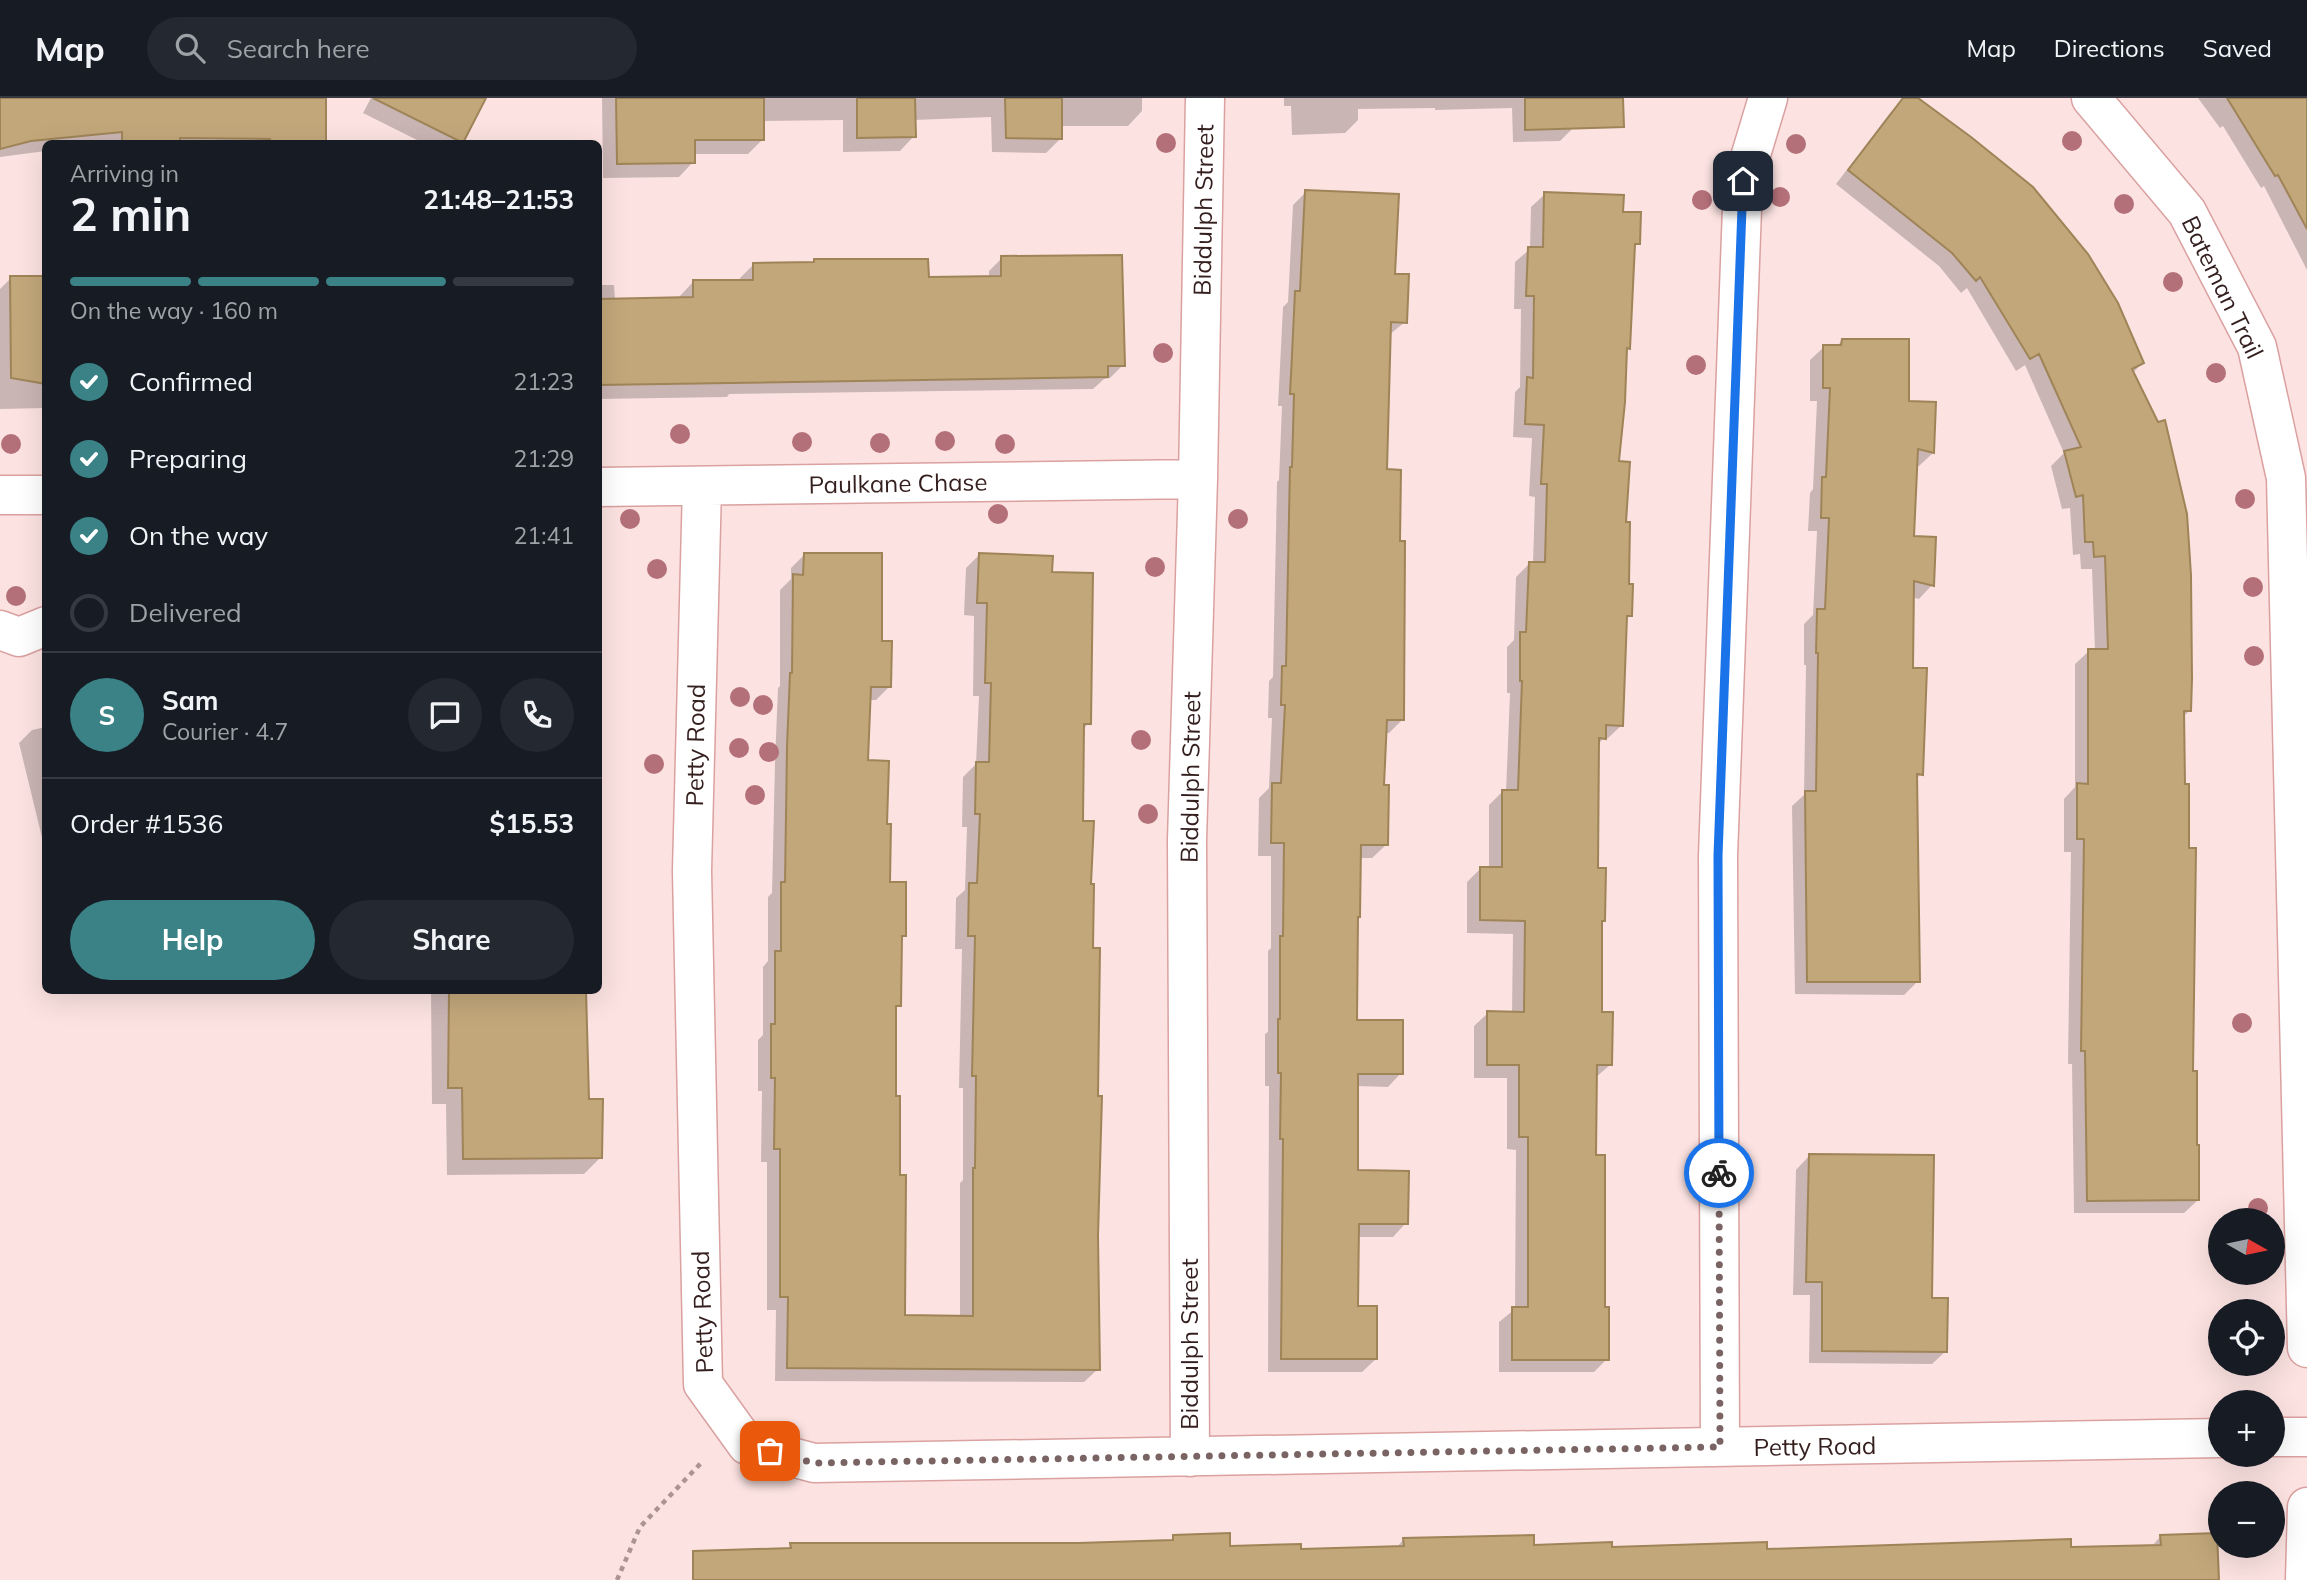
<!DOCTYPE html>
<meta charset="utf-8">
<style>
:root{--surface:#171b24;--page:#242831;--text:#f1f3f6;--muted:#9ea1a6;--line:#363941;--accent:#3a8286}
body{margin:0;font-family:Mulish,sans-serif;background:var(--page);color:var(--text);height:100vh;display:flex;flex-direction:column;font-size:26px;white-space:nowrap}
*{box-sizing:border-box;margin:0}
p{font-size:23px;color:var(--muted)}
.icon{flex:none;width:38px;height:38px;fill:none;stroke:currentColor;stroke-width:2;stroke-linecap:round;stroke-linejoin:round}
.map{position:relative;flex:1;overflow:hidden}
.details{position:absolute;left:42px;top:42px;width:560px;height:854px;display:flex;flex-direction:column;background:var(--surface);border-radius:10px;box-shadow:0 7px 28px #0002}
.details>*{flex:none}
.needle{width:46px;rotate:99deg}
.buttons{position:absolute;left:2208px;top:1110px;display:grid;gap:14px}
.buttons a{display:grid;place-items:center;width:77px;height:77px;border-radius:50%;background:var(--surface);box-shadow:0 7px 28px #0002;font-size:35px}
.pin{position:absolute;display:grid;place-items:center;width:60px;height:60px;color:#fff;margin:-30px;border-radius:14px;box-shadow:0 4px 10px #0006}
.courier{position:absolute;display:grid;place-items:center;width:70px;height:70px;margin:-35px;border:5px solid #1a73e8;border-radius:50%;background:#fff;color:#222;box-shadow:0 2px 9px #0007}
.summary em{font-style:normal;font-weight:700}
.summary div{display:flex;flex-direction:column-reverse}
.summary{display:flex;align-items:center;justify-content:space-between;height:119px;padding:0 28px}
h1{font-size:46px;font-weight:700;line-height:52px}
.bar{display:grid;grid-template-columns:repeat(4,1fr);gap:10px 7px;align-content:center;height:84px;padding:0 28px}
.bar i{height:9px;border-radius:5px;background:var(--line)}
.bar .selected{background:var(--accent)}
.bar p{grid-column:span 4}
.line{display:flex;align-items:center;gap:18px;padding:0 28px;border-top:2px solid var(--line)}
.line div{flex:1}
.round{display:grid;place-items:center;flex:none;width:74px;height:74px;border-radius:37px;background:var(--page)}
ol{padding:0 28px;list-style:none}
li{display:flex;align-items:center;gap:21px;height:77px}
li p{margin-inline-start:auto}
li .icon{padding:7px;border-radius:50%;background:var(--accent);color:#fff;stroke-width:4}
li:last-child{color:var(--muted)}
li i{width:38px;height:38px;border:4px solid var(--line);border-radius:50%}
.primary-button{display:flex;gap:14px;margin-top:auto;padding:14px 28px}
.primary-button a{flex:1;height:80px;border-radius:42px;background:var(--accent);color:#fff;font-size:28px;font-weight:700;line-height:80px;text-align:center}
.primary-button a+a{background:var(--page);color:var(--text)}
header{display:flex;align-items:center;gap:42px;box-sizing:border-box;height:98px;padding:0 35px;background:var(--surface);border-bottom:2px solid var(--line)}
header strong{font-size:33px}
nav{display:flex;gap:38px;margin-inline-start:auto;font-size:24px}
.search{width:490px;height:63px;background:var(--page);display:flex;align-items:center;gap:18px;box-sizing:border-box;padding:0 24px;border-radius:38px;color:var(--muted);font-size:26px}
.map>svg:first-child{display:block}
</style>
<header>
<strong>Map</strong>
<div class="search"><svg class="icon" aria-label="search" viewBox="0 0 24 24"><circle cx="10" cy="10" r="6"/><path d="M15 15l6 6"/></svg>Search here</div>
<nav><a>Map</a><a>Directions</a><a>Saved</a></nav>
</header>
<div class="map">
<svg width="2307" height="1482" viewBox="0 0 2307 1482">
<rect width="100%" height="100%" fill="#fce3e2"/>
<path fill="#0003" d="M0,0H324V46H46V53L0,59Z
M371,0H477L460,46H425L363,15Z
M602,0H1142V13L1128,28H1060L1061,40L1046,55L992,54L991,19L914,22V38L900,53L843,54V22L763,23V41L748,56H693V64L679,79L603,80Z
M1284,0H1573V30L1560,43L1513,44L1512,10L1435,12V10L1358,11V22L1345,35L1292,37L1291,8H1284Z
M2198,0H2307V172L2264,88L2261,90L2223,28L2220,30Z
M1904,2L2142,265L2133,275L2189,613L2182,620L2191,975L2198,1102L2184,1115H2074L2072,966H2068L2071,754H2064V701L2075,689V566L2089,553H2095L2092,471H2081L2080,456L2073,457L2070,410L2062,411L2051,368L2064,355L2025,267L2016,273L1967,190L1961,195L1939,168L1836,86L1890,15Z
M1306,94L1394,177L1405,224L1389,237L1385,373L1398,444L1402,622L1389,635H1384L1382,688L1386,747L1372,760H1359L1355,923L1401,975L1388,989L1356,988V1074L1406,1125L1393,1139H1357L1356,1210L1376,1261L1362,1274H1268L1269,988H1265V936L1268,934V853L1271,850V758H1258L1259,700L1269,690L1272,620H1268L1269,583L1273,579L1277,384L1279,382L1282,308H1278L1283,209L1288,204L1293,107Z
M1545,96L1621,115L1638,145L1633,151L1628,250L1625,253L1617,365L1625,426L1630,517L1625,522L1622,627L1608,640H1604L1597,647L1596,772L1603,823L1600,826V916L1610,967L1595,980L1594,1059L1607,1261L1594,1274H1499V1224L1515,1211L1516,1052L1507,1051V980H1474V928L1488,915H1512L1513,836L1467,835V784L1480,771H1489V707L1502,694H1506L1510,595H1507V549L1514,542L1516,479L1529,466H1533L1535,399L1529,398L1532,340L1513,339L1515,294L1520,289L1521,211H1514L1515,164L1530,151L1531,109Z
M1002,160L1123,267L1110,280L1104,281L1093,291L729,296L727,299L598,301V187H614L615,202L680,201V198L693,184H740V180L753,167L811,166L815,162L927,181L989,180V173Z
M46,179V310L0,311V191L11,180Z
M1842,243L1907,305L1933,355L1919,368L1915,367L1913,440L1932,487L1919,501L1912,499L1911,572L1921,676L1915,682L1918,883L1904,897L1795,896L1792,708L1804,697L1806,567H1804V526L1813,517L1817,433H1808L1810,395L1813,391L1817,303H1810V262L1824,249H1836Z
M804,457L881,545L889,589L876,602H869L866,664L885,728L888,786L904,837L900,842L899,907L894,911V1000L903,1219L960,1220V1085L963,1082V990H959L962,851H955L956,800L965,792L967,729H962L963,679L976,666L979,598H973L974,518L964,517L966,470L979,457L1051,475L1089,625L1082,632L1081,725L1089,787L1091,852L1098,1271L1084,1284L775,1283L776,1212H767V1064H761L762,993H758V942L763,937V869L768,863V799L772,795L775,664L778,590L780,588V492L791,481V470Z
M46,629V756L19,645L32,632Z
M431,892H585L587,1003L601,1059L584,1076L447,1077L446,1006H432Z
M1809,1058L1930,1202L1946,1253L1932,1266L1809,1265L1810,1197H1793L1796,1072Z
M2161,1438L2217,1482H699L786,1452L791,1447L1078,1446L1169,1444L1174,1439L1229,1450L1300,1453L1396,1450L1404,1441L1610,1451H2070L2151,1449Z"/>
<path fill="#c2a77a" stroke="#9f8458" stroke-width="2" d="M0,0H326V46H270V41L180,40V44L122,45V34L31,43L0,51Z
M373,0H486L463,45Z
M616,0H764V42H695V65L617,66Z
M857,0H915L916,39L857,40Z
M1005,0H1062V41L1006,40Z
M1525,0H1623L1624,29L1525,32Z
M1903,0H1918L1971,39L2033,89L2088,156L2118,205L2144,265L2132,271L2158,324L2165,322L2187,416L2191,477L2192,581L2191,613H2184L2185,686H2189V750H2196L2193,973H2197V1047H2199V1102L2087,1103L2085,953H2081L2084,741H2077V685L2088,686V551H2108L2105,458L2094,459L2093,444H2085L2083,397L2076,399L2064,353L2081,349L2039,256L2030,261L1980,179L1976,183L1952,155L1848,72Z
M2227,0H2307V131L2278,77L2275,78Z
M1305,92L1399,96L1395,176H1409L1407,225L1391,224L1387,371L1401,372L1400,443H1405L1404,622H1387L1384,687H1389L1388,747H1361L1360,819H1358L1357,922H1403V976H1358V1072L1409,1073L1408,1126H1359L1358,1208H1377V1261H1281L1283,1041H1280L1281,975H1278V921H1280V838H1283L1284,745H1271L1272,685H1281L1285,607H1281L1282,568H1286L1290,369H1292L1294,296H1290L1292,257L1295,193H1300Z
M1544,94L1624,97L1623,114H1641L1640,146H1635L1630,251L1627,250L1625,304L1619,363L1630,364L1626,424H1630L1629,486H1633L1632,518H1627L1623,628L1606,627V641L1599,640L1598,770H1606L1605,823H1602V914H1613L1612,967H1597L1596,1057H1605V1209H1609V1262H1512V1209H1528V1039H1519V967H1487V913L1524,914L1525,823L1480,822V769H1502V692H1518L1522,583H1520V534H1526L1529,464H1545L1547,386H1541L1544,327L1525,326L1527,279L1533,280L1534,198H1526L1528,149H1543Z
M1122,157L1125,268H1108V279L598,287V201L693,199V182H753V165L814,164V161H928L929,179L1001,178V158Z
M10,178H46V286L11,280Z
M1842,241H1909V303L1936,304L1934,355L1918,351L1914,438L1936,439L1934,488L1914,483L1913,570H1927L1923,677L1917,676L1920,884H1807L1805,693H1816L1818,555H1816L1817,511H1825L1829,420H1821L1822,379H1826L1830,290H1823V247H1841Z
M804,455H882V543H892L891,589H871L868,662L889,663L887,726H891L890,784H906V838H902L901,908H896V998H900V1077H906L905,1217L973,1218V1070H975L976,978H972L975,838H968L969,785H977L980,716H975L976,664H989L991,585H985L987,505H977L979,455L1053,458L1052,474L1093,475L1091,626H1084L1083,723H1094L1091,786H1094L1093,850H1100L1098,998H1102L1098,1138L1100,1272L787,1270L788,1199H780V1051H774L775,980H771V926H775V853H781V784H785L787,649L790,575H792L793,476L803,477Z
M449,892H586L589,1001H603L602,1060L463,1061L462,990H448Z
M1809,1056L1934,1057L1932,1200H1948L1947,1254L1822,1253V1184H1806Z
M1230,1435V1448L1301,1446V1451L1404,1448L1403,1440L1534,1437V1447L1612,1444V1449L1767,1444V1451L2071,1441V1449L2161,1447L2160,1437L2217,1435L2219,1482H693V1453L791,1450L790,1445H1078L1173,1442V1437Z"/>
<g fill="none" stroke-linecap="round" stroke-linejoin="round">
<g stroke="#daa1a0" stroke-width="41">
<path id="minor" d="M702,388L692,773L703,1286L747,1347L814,1365L2221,1340
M598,389L1198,381
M0,397H46
M0,532L19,539L46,528
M2273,1339H2307
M1720,1349L1718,758L1743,83L1768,0
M1190,1359L1187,742L1198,381L1205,0"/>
</g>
<g stroke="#daa1a0" stroke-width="41">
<path id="tertiary" d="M2091,0L2187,114L2257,249L2286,380L2307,1250
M2305,1482L2307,1409"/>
</g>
<path stroke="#ac9493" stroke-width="4.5" stroke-dasharray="5 5" stroke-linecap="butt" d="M617,1482L640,1429L703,1363"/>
<use href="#minor" stroke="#fff" stroke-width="38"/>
<use href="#tertiary" stroke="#fff" stroke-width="38"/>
</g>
<g fill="#b47078">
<circle cx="2072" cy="43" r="10"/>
<circle cx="1166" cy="45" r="10"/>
<circle cx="1796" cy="46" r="10"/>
<circle cx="1780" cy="99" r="10"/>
<circle cx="1702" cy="102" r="10"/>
<circle cx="2124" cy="106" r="10"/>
<circle cx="2173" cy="184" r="10"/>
<circle cx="1163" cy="255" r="10"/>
<circle cx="1696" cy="267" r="10"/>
<circle cx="2216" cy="275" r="10"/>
<circle cx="680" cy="336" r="10"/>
<circle cx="945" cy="343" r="10"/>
<circle cx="802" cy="344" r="10"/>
<circle cx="880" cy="345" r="10"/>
<circle cx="11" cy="346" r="10"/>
<circle cx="1005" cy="346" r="10"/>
<circle cx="2245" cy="401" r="10"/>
<circle cx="998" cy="416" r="10"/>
<circle cx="630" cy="421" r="10"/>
<circle cx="1238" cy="421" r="10"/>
<circle cx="1155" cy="469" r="10"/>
<circle cx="657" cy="471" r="10"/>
<circle cx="2253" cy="489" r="10"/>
<circle cx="16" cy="498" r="10"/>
<circle cx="2254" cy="558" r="10"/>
<circle cx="740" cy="599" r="10"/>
<circle cx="763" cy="607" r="10"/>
<circle cx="1141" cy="642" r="10"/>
<circle cx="739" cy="650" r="10"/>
<circle cx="769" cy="654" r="10"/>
<circle cx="654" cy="666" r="10"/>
<circle cx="755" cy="697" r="10"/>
<circle cx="1148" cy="716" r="10"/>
<circle cx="2242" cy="925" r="10"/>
<circle cx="2258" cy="1110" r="10"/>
</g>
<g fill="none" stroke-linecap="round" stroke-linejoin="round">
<path stroke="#7a6363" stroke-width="7" stroke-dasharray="0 12.6" d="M770,1353L814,1365L1720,1349L1719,1075"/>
<path stroke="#1a73e8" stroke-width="9" d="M1719,1075L1718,758L1743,83"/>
</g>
<g text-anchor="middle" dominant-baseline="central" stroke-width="5" stroke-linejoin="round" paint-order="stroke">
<g font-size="24" fill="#341e1e" stroke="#fff">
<text transform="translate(1203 112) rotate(-89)">Biddulph Street</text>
<text transform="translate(2223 189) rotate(64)">Bateman Trail</text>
<text transform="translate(898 385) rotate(-1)">Paulkane Chase</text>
<text transform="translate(695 647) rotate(-89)">Petty Road</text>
<text transform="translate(1190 679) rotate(-89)">Biddulph Street</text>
<text transform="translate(702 1214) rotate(-92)">Petty Road</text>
<text transform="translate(1189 1246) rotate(-90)">Biddulph Street</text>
<text transform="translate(1815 1348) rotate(-1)">Petty Road</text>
</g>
</g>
</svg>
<div class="buttons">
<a><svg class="needle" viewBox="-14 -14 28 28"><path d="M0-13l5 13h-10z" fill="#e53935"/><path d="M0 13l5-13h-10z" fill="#9ea1a6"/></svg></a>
<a><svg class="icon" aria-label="locate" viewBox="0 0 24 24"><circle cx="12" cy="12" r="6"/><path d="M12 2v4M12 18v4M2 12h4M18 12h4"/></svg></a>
<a>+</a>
<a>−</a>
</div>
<div class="pin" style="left:770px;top:1353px;background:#ea580c"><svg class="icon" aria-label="bag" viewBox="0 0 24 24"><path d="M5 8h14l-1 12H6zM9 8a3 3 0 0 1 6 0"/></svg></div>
<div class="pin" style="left:1743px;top:83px;background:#1f2937"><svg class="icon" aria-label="home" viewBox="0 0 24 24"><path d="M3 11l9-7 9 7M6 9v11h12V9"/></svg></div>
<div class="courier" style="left:1719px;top:1075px"><svg class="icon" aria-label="bike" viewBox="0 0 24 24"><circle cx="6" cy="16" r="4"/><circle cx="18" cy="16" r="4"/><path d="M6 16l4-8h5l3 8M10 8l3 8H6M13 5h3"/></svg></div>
<section class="details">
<div class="summary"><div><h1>2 min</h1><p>Arriving in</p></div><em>21:48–21:53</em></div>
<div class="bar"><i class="selected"></i><i class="selected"></i><i class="selected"></i><i></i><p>On the way · 160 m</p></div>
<ol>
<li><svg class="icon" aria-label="check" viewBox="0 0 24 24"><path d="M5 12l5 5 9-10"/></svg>Confirmed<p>21:23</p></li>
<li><svg class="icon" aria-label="check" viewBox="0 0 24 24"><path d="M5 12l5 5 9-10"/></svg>Preparing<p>21:29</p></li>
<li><svg class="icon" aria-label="check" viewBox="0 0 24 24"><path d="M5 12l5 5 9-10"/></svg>On the way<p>21:41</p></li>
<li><i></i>Delivered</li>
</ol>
<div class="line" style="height:126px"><b class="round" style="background:var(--accent);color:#fff">S</b><div><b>Sam</b><p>Courier · 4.7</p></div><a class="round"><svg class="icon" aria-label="chat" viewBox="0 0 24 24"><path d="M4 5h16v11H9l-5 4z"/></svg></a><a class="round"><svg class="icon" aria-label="phone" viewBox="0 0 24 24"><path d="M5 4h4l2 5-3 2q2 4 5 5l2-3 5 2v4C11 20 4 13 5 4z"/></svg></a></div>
<div class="line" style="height:91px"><div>Order #1536</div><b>$15.53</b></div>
<div class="primary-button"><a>Help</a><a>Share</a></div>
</section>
</div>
